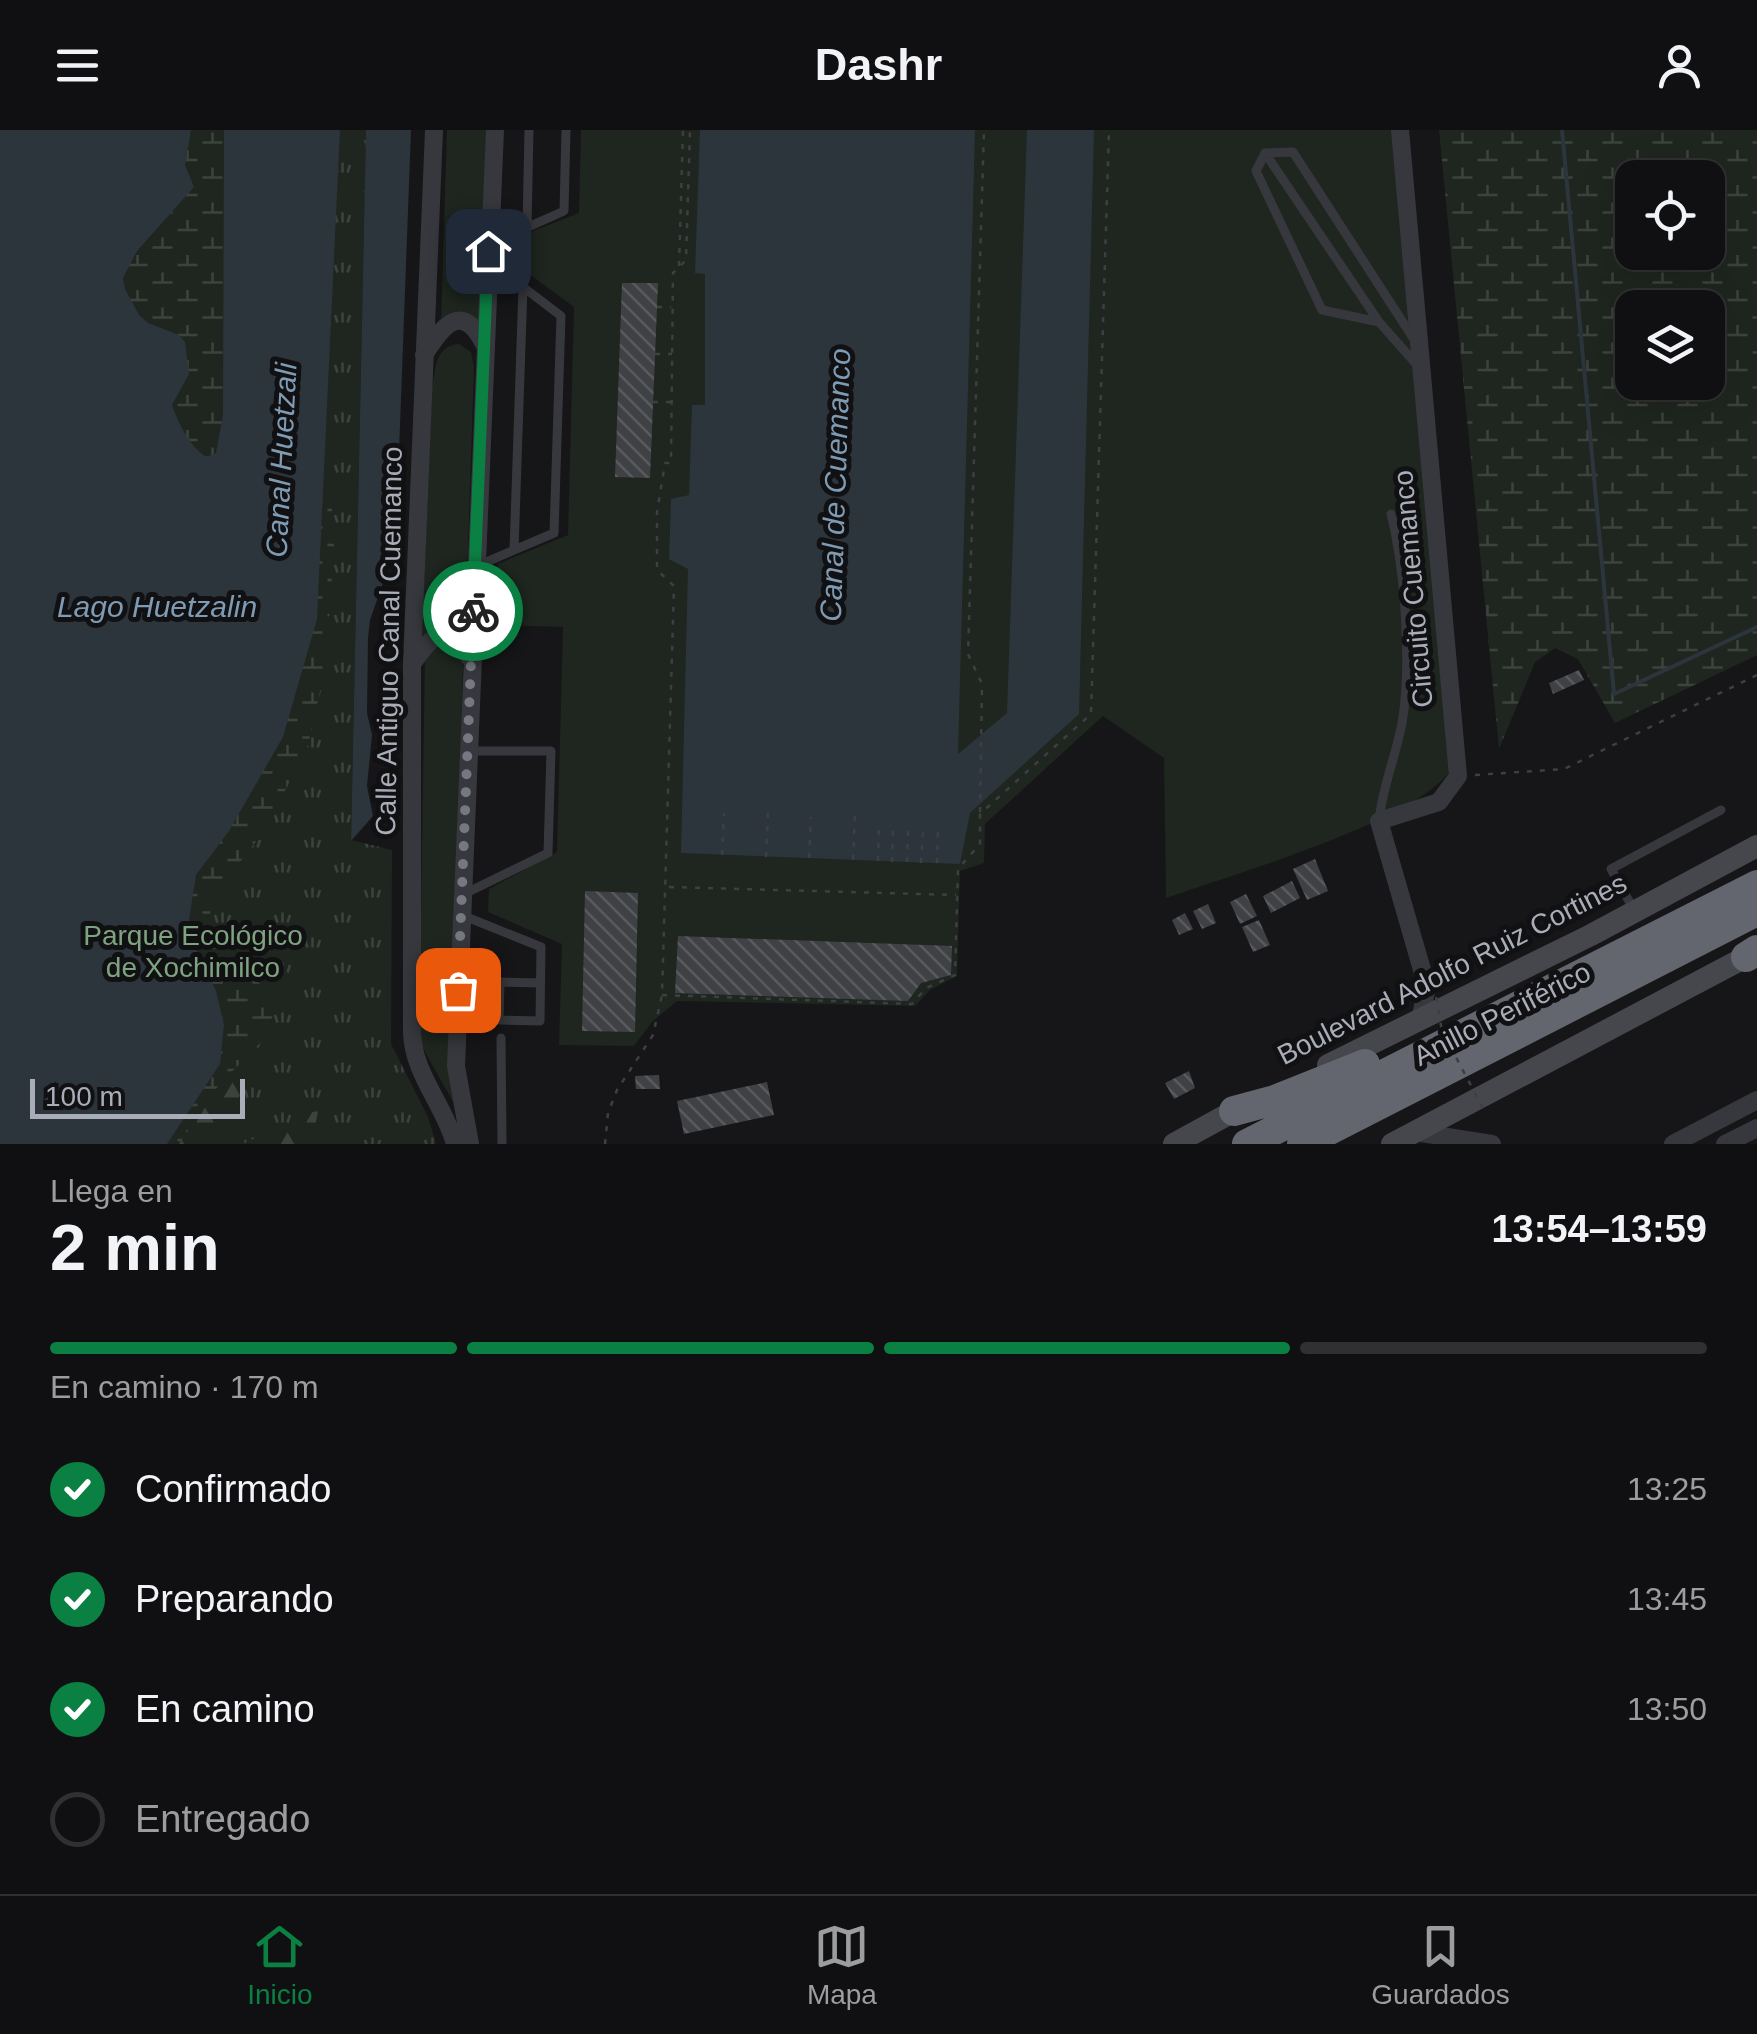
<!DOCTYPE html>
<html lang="es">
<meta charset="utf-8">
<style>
:root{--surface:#101012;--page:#19191b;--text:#f1f3f6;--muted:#9c9d9f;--line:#303032;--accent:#0b8043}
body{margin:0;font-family:Arial,sans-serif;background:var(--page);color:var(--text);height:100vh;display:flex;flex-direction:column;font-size:38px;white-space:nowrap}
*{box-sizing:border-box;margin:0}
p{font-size:32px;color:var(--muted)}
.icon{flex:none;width:55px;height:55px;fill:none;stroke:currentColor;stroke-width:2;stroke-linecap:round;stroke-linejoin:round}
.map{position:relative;height:1014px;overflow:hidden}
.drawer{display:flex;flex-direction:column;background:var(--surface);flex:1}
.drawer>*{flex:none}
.buttons{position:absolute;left:1615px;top:30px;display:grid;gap:20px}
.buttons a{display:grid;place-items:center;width:110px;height:110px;border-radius:20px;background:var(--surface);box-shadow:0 10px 40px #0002,0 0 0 2px var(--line);font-size:50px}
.scale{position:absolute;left:30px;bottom:25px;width:215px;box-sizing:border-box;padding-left:10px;border:5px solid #a8adb8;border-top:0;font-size:28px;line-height:35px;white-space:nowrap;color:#a8adb8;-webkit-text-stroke:8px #111113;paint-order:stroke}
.pin{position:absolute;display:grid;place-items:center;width:85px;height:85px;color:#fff;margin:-42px;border-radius:20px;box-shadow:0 5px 15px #0006}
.courier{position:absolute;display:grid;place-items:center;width:100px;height:100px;margin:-50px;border:8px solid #0b8043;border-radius:50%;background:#fff;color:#222;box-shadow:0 2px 12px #0007}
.head em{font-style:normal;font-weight:700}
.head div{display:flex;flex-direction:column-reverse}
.head{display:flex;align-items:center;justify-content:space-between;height:170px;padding:0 50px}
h1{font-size:65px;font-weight:700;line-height:75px}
.bar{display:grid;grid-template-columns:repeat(4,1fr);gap:15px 10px;align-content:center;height:120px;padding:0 50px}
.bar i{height:12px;border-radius:8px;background:var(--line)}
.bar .active{background:var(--accent)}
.bar p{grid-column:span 4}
ol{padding:0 50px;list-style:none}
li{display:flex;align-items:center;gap:30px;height:110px}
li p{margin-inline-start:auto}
li .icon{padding:10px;border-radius:50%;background:var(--accent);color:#fff;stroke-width:4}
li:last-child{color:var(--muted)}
li i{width:55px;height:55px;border:5px solid var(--line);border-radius:50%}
header{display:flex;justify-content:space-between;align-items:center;height:130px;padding:0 50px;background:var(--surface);font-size:45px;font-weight:700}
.tabs{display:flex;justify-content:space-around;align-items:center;height:140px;border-top:2px solid var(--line);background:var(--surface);font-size:28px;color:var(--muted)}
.tabs a{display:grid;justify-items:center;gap:5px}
.tabs .active{color:var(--accent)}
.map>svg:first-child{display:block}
</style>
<header><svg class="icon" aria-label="menu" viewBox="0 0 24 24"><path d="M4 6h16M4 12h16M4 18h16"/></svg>Dashr<svg class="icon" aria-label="person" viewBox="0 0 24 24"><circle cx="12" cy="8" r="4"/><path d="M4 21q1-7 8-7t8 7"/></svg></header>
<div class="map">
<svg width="1757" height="1014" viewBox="0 0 1757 1014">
<defs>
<pattern id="grass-tufts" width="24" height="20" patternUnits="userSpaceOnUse" patternTransform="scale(2.5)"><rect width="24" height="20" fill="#1e261f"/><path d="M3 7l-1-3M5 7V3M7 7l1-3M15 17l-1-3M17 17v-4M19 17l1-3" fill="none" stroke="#3c433d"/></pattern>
<pattern id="forest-firs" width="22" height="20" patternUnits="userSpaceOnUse" patternTransform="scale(2.5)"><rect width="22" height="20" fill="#1e261f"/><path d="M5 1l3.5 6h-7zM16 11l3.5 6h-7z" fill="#3c433d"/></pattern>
<pattern id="wetland-marsh" width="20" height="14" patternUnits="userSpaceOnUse" patternTransform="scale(2.5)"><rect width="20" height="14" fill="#1e261f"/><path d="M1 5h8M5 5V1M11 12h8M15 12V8" fill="none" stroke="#3c433d"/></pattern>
<pattern id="building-back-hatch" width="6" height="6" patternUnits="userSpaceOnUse" patternTransform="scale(2.5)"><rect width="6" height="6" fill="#404145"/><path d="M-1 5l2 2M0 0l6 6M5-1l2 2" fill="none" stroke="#595a5e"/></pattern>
</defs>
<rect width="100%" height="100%" fill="#161618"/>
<path fill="url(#grass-tufts)" d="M0,0H366L351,710L392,720L391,914L428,987L436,1014H0Z"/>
<path fill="url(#forest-firs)" d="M229,934L243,956L222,1014H167Z
M318,981L315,997L330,1014H245L248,1009L280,1010L293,986Z"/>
<path fill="url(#wetland-marsh)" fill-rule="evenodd" d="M30,0H238L239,335L9,611Z
M1439,0H1757V525L1615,593L1578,529L1555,518L1535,532L1499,619ZM1632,48H1708V122H1632ZM1632,178H1708V252H1632Z
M331,361L334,416L326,535L306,623L258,709L210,770L211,798L262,856L273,885L261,912L218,956L179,1014H22L307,376Z"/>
<path fill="#1e261f" d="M447,0H487L482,197L441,193Z
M581,0H1398L1450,641C1414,692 1231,745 1166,768L1164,628L1103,586L985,694L984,733L960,741L957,846L930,860L915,876L677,871L652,892L634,916L559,915L562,814L488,782L489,759L557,722L563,497L496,495L498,434L568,405L574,177L507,128L508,111L579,83Z
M459,214L471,222L474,237L465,508L422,510L432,258C436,238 435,216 459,214Z
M447,508L463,527L453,929L458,981L419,911L425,523Z"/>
<path fill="#2c353c" d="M0,0H191L185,35L194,57L137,121L123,148L125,159L139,185L148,193L179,205L185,212L189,244L172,275C179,295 189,315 206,327L216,323L223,285L224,0H340L317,489L283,607L229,701L196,745L189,790L196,819L216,861L224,895L220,934L167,1014H0Z
M366,0H411L398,349L385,447L370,490L368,508L367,583L372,605L367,656L373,686L351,711Z
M700,0H975L958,624L1007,583L1027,0H1094L1079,584L970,683L960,734L681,723L688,439L669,429L671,369L689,365L692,275H705V144L695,143Z"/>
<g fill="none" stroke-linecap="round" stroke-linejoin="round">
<path stroke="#2c353c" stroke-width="4" d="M1562,0L1614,564L1757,497"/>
</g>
<path fill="url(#building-back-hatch)" d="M622,153H658L650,348L615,347Z
M1579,540L1584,550L1553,564L1549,553Z
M1315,729L1328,761L1307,770L1293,739Z
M1292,751L1300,768L1271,783L1263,766Z
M585,761L638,763L635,902L582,901Z
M1246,764L1257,786L1240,794L1230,772Z
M1208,774L1216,793L1202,799L1193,781Z
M1185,783L1193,799L1179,805L1172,790Z
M1259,790L1270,815L1253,822L1242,797Z
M678,806L952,816L951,845L921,853L908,871L675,863Z
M1189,941L1195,958L1174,969L1165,953Z
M659,945L660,959H636L635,946Z
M767,952L774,985L684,1004L677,971Z"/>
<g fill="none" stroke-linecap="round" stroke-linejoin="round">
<path stroke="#3d3f44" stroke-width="2.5" stroke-dasharray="5 8" stroke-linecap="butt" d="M679,136L683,0
M657,177H671
M655,224H672
M653,272H672
M1475,645L1564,639L1757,545
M980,682L982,554L968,524L984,0
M722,725L724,683
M766,727L768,682
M809,728L811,687
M853,730L855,684
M878,731L879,700
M892,732L893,701
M907,732L908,701
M921,733L923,701
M937,733L938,702
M669,757L956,765
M662,865L912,874L926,858L955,845L958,739L980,714V684L1091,584L1109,0
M605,1014L608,983L617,960L653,905L662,865L674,456L657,440V382L665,333H671L673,143L686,130L690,0"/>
<path stroke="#37383d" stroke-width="9" d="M1265,23L1379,192L1418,236
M1265,23L1293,22L1415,211
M1265,23L1256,41L1322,180L1379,192
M527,97L529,0
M490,114L564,81L566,0
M477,436L554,403L561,186L523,157L514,420
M1379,691C1382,658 1396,626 1402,593C1412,535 1405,440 1391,384
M462,765L548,723L551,621H468
M1634,780L1611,739L1721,680
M464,786L541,817L540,891L499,890L500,852L540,853
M501,908L502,1014"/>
<path stroke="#37383d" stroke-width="18" d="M434,0L412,534V902C413,944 444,974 455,1014
M1400,0L1458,646L1439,672L1379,691L1427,857L1420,890
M424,225C443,195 462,171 484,214
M412,534C431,506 451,485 469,527
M1415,1002L1492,1014
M470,1014L456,936L495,0
M1673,1014L1757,970
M1725,1014L1757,998"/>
<path stroke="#45474d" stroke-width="22" d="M1328,935L1591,805L1757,716
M1174,1014L1245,975
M1392,1014L1757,821"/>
<path stroke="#63666e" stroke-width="30" d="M1746,827L1757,820
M1234,981L1275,970L1365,934
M1247,1014L1757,755
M1302,1014L1757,781"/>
<path stroke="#3d3f44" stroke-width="2.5" stroke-dasharray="5 8" stroke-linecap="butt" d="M1436,867L1442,901L1484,980"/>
</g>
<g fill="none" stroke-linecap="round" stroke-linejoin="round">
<path stroke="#757880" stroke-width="10" stroke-dasharray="0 18" d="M458,860L473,481"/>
<path stroke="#0b8043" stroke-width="12" d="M473,481L488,121"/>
</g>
<g text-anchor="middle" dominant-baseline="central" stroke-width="10" stroke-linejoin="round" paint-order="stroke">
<g font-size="28" fill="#a8adb8" stroke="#111113">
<text transform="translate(1413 459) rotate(-95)">Circuito Cuemanco</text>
<text transform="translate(389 511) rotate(-89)">Calle Antiguo Canal Cuemanco</text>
<text transform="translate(1452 839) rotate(-27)">Boulevard Adolfo Ruiz Cortines</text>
<text transform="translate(1502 884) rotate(-27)">Anillo Periférico</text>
</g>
<g font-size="28" fill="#7fa381" stroke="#111113">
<text x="193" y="805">Parque Ecológico<tspan x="193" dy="32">de Xochimilco</tspan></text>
</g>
<g font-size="30" font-style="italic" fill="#7f9bb3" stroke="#111113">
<text transform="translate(281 330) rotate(-87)">Canal Huetzali</text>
<text transform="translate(835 355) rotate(-88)">Canal de Cuemanco</text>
<text x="157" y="476">Lago Huetzalin</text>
</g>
</g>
</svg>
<div class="buttons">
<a><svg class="icon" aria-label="locate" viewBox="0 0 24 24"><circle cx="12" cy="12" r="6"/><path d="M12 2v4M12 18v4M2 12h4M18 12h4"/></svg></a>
<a><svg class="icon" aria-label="layers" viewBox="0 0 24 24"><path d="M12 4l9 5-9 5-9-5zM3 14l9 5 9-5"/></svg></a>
</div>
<div class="scale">100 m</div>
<div class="pin" style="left:458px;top:860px;background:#ea580c"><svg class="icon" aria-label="bag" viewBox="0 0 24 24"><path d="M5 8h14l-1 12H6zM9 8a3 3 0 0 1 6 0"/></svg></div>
<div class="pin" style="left:488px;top:121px;background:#1f2937"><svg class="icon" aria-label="home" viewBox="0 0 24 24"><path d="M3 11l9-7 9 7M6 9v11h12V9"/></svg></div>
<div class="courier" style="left:473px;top:481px"><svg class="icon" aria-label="bike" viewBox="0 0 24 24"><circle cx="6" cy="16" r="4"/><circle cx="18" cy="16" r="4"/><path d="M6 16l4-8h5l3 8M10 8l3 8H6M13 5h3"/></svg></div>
</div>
<section class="drawer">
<div class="head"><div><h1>2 min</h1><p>Llega en</p></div><em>13:54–13:59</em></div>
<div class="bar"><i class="active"></i><i class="active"></i><i class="active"></i><i></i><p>En camino · 170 m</p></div>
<ol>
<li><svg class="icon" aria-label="check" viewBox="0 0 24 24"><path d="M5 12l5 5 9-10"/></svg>Confirmado<p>13:25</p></li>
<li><svg class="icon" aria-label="check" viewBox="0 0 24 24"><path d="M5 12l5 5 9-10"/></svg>Preparando<p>13:45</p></li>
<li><svg class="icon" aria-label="check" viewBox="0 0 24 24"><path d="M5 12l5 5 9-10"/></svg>En camino<p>13:50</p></li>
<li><i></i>Entregado</li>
</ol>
</section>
<nav class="tabs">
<a class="active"><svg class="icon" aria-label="home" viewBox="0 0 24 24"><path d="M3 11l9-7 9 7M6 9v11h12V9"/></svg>Inicio</a>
<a><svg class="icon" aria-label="map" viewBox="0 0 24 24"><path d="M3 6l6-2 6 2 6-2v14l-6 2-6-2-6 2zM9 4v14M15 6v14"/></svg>Mapa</a>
<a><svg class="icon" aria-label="saved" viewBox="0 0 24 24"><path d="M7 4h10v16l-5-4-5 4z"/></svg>Guardados</a>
</nav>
